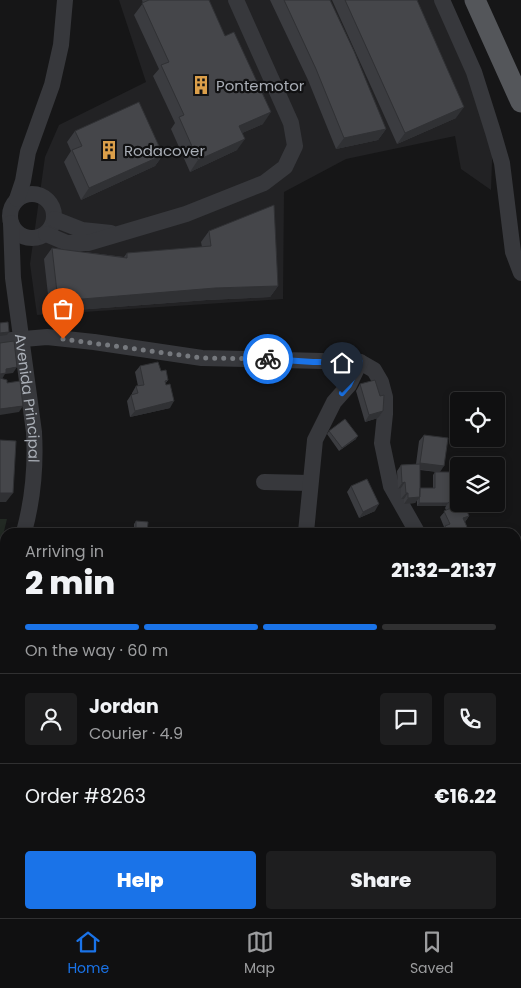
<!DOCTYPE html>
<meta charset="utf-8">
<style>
:root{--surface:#101011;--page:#1e1e1f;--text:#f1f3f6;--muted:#9c9d9f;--line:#303031;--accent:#1a73e8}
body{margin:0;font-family:Poppins,sans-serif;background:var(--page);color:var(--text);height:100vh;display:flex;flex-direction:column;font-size:19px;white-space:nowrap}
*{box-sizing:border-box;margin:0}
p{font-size:16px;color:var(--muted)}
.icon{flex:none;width:28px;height:28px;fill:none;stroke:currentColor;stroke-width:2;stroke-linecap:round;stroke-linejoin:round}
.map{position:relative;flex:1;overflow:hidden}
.drawer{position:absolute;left:0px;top:528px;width:521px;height:391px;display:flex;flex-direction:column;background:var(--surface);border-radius:15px 15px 0 0;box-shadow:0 2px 8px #0003,0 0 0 1px var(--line)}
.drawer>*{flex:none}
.controls{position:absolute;left:450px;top:392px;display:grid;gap:10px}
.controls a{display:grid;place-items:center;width:55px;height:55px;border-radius:5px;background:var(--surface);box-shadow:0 2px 8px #0003,0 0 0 1px var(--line);font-size:25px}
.pin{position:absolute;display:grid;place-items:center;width:42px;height:42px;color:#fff;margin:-51px -21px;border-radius:50% 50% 50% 0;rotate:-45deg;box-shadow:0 0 5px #0007}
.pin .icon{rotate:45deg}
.courier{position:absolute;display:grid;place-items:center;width:50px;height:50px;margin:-25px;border:4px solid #1a73e8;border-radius:50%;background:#fff;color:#222;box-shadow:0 1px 6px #0007}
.overview em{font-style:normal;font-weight:800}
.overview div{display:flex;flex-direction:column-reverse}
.overview{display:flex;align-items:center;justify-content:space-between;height:85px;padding:0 25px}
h1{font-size:32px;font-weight:800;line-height:38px}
.bar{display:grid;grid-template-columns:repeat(4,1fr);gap:8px 5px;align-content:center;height:60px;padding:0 25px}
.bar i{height:6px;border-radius:4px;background:var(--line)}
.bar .active{background:var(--accent)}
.bar p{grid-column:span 4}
.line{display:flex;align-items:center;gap:12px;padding:0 25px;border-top:1px solid var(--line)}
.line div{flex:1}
.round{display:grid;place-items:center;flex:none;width:52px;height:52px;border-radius:5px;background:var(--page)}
.cta{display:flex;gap:10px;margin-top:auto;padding:10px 25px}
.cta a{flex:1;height:58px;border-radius:5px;background:var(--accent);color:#fff;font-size:20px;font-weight:800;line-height:58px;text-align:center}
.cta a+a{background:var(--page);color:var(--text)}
.tabs{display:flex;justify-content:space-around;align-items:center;height:70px;border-top:1px solid var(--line);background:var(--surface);font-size:14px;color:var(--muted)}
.tabs a{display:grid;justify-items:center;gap:2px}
.tabs .active{color:var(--accent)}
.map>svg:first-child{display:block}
</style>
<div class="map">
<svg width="521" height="918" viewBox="0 0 521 918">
<rect width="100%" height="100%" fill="#161617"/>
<path fill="#222224" d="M119,0H442L493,132L491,190L461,169L455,136L346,159L284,192L283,299L37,315L30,264L45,157L59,125L146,82Z"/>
<path fill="#222923" d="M0,519H7L0,548Z"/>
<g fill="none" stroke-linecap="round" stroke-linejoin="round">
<g stroke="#37383c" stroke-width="16">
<path d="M442,0L474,72L493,132L502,163L513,252L521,273"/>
<circle cx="32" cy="216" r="22"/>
<path d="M17,199L23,181L28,152L52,85L61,45L65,0"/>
<path d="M54,219L82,230L111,233"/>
<path id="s1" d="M11,223L13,278L34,432C36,467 33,499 24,532"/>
<path d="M46,234L67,243H88L186,214L264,183L285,167L295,146L291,123L236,0"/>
<path d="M0,341L47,337L94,342L202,358L360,362L374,370L381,382L385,397V414L382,443L391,486L417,532"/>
<path d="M264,482L310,483"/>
<path d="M306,532L315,440L334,402L349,385L360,362"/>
<path d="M0,632L5,612"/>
<path d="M516,673L521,678"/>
<path d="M516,803L521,794"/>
<path d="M484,914L493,918"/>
<path d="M458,918L463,914"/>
</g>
<path stroke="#54565a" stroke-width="21" d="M475,0L521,102"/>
</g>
<path fill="#3b3c40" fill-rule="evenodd" d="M142,0H209L263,124L242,133L237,150L190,172L171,129L175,123L153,76L159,69L134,15L143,3Z
M270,0H330L386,129L378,140L336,149L308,80Z
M332,0H417L456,118L397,144Z
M75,131L163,155L155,166L81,200L64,162L71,151L67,142Z
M209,231L278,286L270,297L207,300L50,312L44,259L52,248L124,257L127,253L202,247L201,242Z
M140,366L161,371L168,380L165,384L170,408L130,417L127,401L131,395L132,394V393L136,386H138L135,372Z
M360,384L383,411L378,418L365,422L356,391Z
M329,431L356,439L339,451L327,434Z
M424,435L440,472L451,501L469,516L465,522L469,532H441L444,527L440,517L446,510L445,508L446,506H417V500L415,503L404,504V499H401V488L398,489L397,471L401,465L416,464L419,441ZM420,470L437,472H435L433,475V488H420Z
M351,486L375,511L359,518L347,492Z
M136,521L147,532H134V524Z
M521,537V591L519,592L516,572V566L518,563H516V538Z
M516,820L521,822V902L516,909Z"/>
<path fill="#303134" d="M464,107L456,118L397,144L405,133Z
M271,112L263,124L231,138L239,126Z
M386,129L378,140L336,149L344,138Z
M245,139L237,150L190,172L198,160Z
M163,155L155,166L81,200L89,188Z
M278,286L270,297L207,300L50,312L58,301L215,288Z
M9,332L7,335L0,336V333Z
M17,367L13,373L5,374L2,379H0V374L6,369Z
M174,401L170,408L130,417L135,411Z
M23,406L19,412L0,415V409Z
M383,411L378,418L365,422L369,415Z
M358,436L356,439L339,451L342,448Z
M420,463L444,466L440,472L416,469Z
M405,482L401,488L398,489L402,483Z
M0,493H13L6,502H0Z
M406,493H408L404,499H401Z
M420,497L415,503L404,504L408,498Z
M419,503H448L446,506H417Z
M379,504L375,511L359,518L363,512Z
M469,516L465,522L463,518Z
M521,557V562L520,561L518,563H516V558Z"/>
<path fill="#45464a" stroke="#303134" d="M149,0H209L225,36L234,32L271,112L239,126L245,139L198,160L179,117L184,115L161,65L169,62L142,3Z
M284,0H330L354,51L386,129L344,138L316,69Z
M345,0H417L464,107L405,133Z
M139,102L163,155L89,188L72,150L82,146L75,131Z
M274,205L278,286L215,288L58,301L52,248L127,258V253L211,246L209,231Z
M8,322L9,332L0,333V323Z
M14,341L17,367L6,369V373L0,374V343Z
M158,362L161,371L166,370L168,380L165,381L166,385L170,384L174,401L135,411L131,395L138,393L136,386L144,385L140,366Z
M0,378L7,380V383L20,381L23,406L0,409Z
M375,380L380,396L384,395L383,411L369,415L360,384Z
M345,419L358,436L342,448L329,431Z
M424,435L448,438L444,466L420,463Z
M0,440L16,441L13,493H0Z
M420,464V497L408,498V493H406L405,482L402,483L401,465Z
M435,472H451V501L448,503H419L420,488H435Z
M367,479L379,504L363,512L351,486Z
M459,498V504H464L469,516L463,518L469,532H448L445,526L450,524L444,511L451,508L449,502Z
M136,521L148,522L147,532H136Z
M521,537V557L516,558V538Z
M516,820L521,822V901L516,899Z"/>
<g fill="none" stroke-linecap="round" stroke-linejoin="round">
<path stroke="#76797e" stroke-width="5" stroke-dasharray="0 9" d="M63,339L202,358L268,359"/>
<path stroke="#1a73e8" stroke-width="6" d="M268,359L313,362H360L349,385L342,393"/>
</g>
<defs>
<g id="building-bare" transform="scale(1.5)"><path d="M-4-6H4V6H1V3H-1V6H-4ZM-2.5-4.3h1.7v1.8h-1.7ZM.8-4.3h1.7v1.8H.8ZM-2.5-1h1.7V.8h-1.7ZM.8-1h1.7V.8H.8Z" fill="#db9f4a" stroke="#111112" stroke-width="2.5" paint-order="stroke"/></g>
</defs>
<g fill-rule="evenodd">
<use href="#building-bare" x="201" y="85"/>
<use href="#building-bare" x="109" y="150"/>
</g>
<g text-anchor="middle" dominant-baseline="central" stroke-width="4.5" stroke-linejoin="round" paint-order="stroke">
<g font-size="15" fill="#a9aeb6" stroke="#111112" text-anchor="start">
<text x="216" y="85">Pontemotor</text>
<text x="124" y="150">Rodacover</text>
</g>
<g font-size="15" fill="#a9aeb6" stroke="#111112">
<text stroke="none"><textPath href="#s1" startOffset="176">Avenida Principal</textPath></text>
</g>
</g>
</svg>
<div class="controls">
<a><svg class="icon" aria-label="locate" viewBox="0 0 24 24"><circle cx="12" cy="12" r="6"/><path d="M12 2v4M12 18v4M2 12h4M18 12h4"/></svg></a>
<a><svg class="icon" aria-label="layers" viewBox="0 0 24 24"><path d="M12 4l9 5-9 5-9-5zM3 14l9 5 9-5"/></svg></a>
</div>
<div class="pin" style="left:63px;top:339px;background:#ea580c"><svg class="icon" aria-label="bag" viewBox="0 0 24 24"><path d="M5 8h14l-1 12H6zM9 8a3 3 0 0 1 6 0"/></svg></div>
<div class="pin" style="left:342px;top:393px;background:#1f2937"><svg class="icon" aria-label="home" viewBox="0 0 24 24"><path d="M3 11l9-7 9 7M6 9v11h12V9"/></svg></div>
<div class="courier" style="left:268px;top:359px"><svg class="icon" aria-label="bike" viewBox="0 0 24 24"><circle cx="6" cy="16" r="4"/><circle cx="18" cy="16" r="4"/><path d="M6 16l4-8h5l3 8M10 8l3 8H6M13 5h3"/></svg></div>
<section class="drawer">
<div class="overview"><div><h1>2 min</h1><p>Arriving in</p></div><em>21:32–21:37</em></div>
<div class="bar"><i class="active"></i><i class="active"></i><i class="active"></i><i></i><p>On the way · 60 m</p></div>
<div class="line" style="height:90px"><a class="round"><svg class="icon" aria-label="person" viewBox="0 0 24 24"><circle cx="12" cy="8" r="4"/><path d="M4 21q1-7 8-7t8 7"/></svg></a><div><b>Jordan</b><p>Courier · 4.9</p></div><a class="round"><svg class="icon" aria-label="chat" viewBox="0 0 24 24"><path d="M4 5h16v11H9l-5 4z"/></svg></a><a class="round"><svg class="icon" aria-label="phone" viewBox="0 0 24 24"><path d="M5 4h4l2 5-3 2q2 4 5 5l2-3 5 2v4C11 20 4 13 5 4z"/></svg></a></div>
<div class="line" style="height:65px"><div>Order #8263</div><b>€16.22</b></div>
<div class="cta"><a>Help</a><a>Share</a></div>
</section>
</div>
<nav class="tabs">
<a class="active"><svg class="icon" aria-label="home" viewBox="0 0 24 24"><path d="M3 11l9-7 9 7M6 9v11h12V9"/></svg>Home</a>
<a><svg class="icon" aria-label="map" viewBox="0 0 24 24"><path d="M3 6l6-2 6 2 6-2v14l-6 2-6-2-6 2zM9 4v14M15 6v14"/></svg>Map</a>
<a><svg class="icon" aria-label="saved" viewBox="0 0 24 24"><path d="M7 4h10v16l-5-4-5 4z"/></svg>Saved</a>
</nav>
